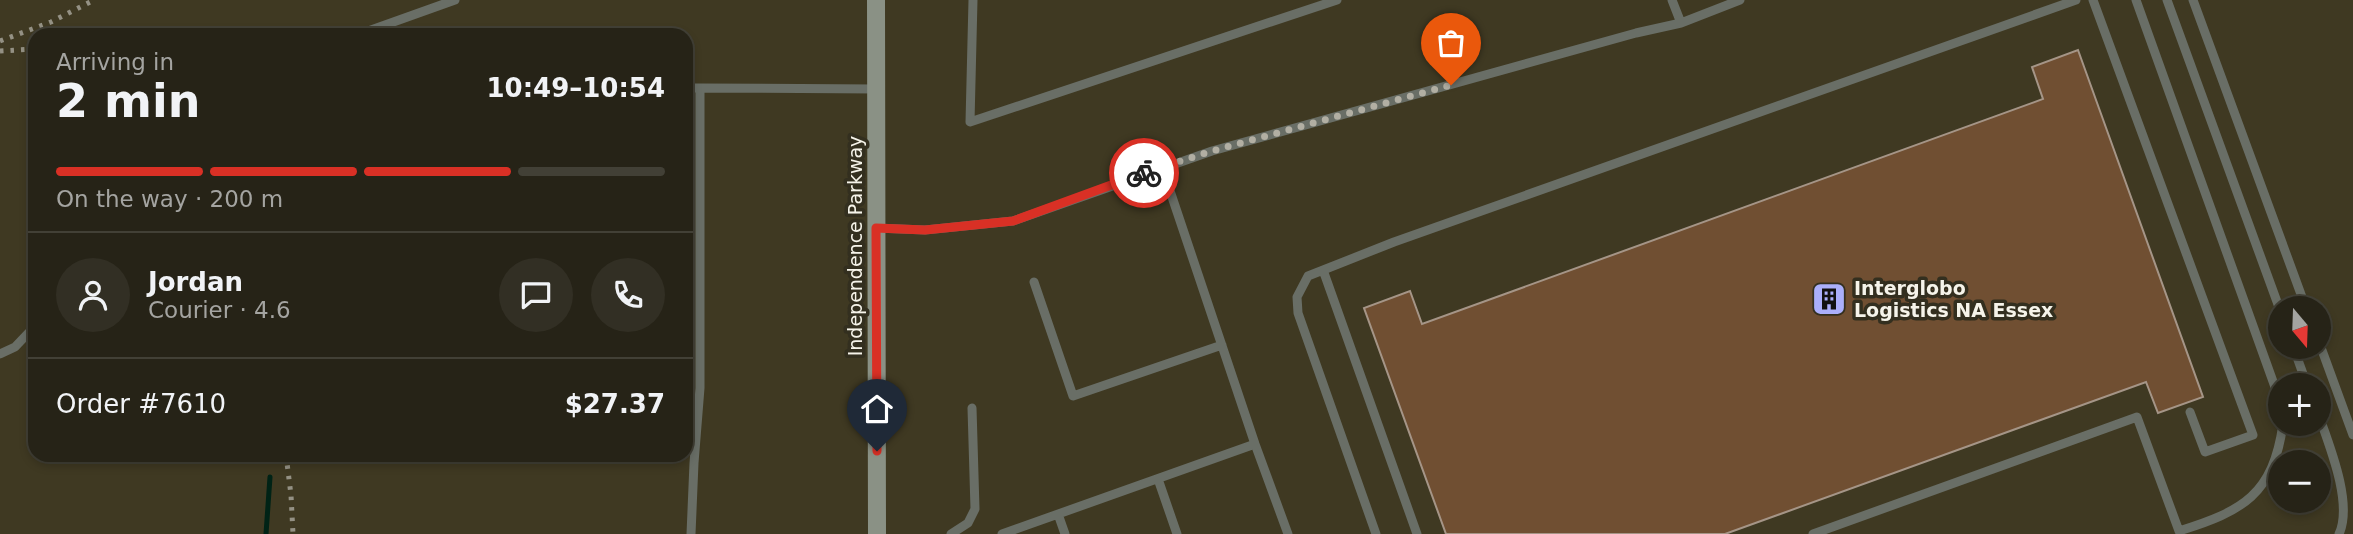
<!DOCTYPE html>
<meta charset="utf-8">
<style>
:root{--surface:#262317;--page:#322f24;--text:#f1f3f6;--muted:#a4a4a1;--line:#424036;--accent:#d93025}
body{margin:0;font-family:"DejaVu Sans",sans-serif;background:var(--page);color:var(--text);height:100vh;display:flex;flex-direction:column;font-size:26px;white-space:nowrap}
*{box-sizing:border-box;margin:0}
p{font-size:23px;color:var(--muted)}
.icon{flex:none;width:38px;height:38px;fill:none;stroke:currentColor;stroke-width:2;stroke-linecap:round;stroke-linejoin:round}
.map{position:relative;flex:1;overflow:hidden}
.drawer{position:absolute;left:28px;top:28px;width:665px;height:434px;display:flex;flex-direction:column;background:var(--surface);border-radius:21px;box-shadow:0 4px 10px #0003,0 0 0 2px var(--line)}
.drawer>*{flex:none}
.needle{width:46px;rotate:161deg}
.fabs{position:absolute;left:2268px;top:296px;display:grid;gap:14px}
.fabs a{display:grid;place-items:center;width:63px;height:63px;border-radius:50%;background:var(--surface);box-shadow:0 4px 10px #0003,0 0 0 2px var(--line);font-size:35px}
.pin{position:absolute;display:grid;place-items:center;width:60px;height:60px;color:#fff;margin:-72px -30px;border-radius:50% 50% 50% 0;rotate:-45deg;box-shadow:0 0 7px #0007}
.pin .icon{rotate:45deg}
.courier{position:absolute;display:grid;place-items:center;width:70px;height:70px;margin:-35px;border:5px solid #d93025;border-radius:50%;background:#fff;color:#222;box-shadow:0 2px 9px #0007}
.headline em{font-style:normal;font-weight:800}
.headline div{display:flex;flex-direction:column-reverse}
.headline{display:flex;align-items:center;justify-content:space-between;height:119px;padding:0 28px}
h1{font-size:46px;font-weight:800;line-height:52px}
.bar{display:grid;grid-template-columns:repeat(4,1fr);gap:10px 7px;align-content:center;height:84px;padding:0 28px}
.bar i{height:9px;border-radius:5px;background:var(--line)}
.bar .active{background:var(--accent)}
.bar p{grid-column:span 4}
.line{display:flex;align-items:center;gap:18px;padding:0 28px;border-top:2px solid var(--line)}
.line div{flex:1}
.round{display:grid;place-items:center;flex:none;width:74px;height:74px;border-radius:37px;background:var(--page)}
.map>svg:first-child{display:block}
</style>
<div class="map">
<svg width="2353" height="534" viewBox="0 0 2353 534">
<rect width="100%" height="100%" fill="#332f1f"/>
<path fill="#3f3922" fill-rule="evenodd" d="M0,0H2353V534H0ZM35,35H686V455H35ZM2280,308H2319V346H2280ZM2280,385H2319V424H2280ZM2280,462H2319V500H2280Z"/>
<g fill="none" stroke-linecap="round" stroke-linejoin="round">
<path stroke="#002316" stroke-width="5" d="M266,534L270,477"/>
</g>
<path fill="#704f32" stroke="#a59587" stroke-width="2" d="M2078,50L2203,397L2158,413L2146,382L1725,534H1446L1364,308L1410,291L1422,324L2043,99L2032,67Z"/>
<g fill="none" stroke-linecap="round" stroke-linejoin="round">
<path stroke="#696e66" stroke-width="9" d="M973,0L970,122L1337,0
M1672,0L1681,23
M2093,0L2253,435L2205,452L2190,412
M2136,0L2280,401
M2167,0L2280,310
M2193,0L2306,308
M357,35L455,0
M686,88H700
M1162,167L1255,444L1288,534
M876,228L925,230L1013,221L1212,151L1636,33L1681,23L1740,0
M1323,270L1417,534
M1034,282L1073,396L1222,345
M2319,342L2353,435
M2293,346L2307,385
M0,354L15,347L35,326
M2319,416C2330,447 2353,504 2339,534
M1158,479L1177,534
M1058,514L1065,534
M691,534L694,463L700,388V88L876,89
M951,534L968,523L975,509L972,408
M1002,534L1255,444
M1376,534L1298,313L1297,297L1308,276L1394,242L2076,0
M1813,534L2137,417L2179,531C2243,511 2273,495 2283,424"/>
<path stroke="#8a9185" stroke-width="18" d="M876,0L877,534"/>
<path stroke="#949184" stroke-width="5" stroke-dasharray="3.5 7" stroke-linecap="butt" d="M0,41L51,22L94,0
M0,51L35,49
M286,455L291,495L293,534"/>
</g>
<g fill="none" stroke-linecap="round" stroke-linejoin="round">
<path stroke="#b2afa3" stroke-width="7" stroke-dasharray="0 12.6" d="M1144,173L1212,151L1451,85"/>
<path stroke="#d93025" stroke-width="9" d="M877,451L876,228L925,230L1013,221L1144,173"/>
</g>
<defs>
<g id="building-square" transform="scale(1.75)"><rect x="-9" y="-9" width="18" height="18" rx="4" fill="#abaffb" stroke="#332f1f"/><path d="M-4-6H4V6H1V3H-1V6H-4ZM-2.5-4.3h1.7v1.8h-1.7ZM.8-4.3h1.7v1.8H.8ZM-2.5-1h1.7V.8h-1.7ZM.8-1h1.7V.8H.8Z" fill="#111"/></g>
</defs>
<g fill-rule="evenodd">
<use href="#building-square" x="1829" y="299"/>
</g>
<g text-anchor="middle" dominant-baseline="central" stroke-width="7" stroke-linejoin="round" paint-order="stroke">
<g font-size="19" fill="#f6f4ea" stroke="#332f1f">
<text transform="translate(855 246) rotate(-90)">Independence Parkway</text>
</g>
<g font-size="19" font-weight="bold" fill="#f6f4ea" stroke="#332f1f" text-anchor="start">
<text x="1854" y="288">Interglobo<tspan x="1854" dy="22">Logistics NA Essex</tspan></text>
</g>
</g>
</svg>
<div class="fabs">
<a><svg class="needle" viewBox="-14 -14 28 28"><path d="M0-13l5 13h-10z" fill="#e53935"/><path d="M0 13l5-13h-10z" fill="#a4a4a1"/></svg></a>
<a>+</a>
<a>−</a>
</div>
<div class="pin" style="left:1451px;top:85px;background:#ea580c"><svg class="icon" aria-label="bag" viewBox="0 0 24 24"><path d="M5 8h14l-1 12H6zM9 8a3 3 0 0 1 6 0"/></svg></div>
<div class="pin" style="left:877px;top:451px;background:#1f2937"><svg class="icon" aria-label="home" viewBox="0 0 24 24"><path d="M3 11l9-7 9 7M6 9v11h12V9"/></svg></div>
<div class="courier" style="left:1144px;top:173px"><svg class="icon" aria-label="bike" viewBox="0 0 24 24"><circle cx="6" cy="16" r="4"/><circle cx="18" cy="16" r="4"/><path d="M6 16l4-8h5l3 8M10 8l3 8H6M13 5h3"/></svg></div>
<section class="drawer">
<div class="headline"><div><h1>2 min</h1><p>Arriving in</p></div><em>10:49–10:54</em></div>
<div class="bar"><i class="active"></i><i class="active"></i><i class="active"></i><i></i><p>On the way · 200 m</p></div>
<div class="line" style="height:126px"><a class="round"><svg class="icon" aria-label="person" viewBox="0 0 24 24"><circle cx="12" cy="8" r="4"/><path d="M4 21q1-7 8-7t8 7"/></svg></a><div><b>Jordan</b><p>Courier · 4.6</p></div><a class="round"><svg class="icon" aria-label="chat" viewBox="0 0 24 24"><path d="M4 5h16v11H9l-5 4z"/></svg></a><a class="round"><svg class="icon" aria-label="phone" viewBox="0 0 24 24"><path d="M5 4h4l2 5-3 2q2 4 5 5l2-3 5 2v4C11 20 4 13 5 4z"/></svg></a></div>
<div class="line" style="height:91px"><div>Order #7610</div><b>$27.37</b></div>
</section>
</div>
